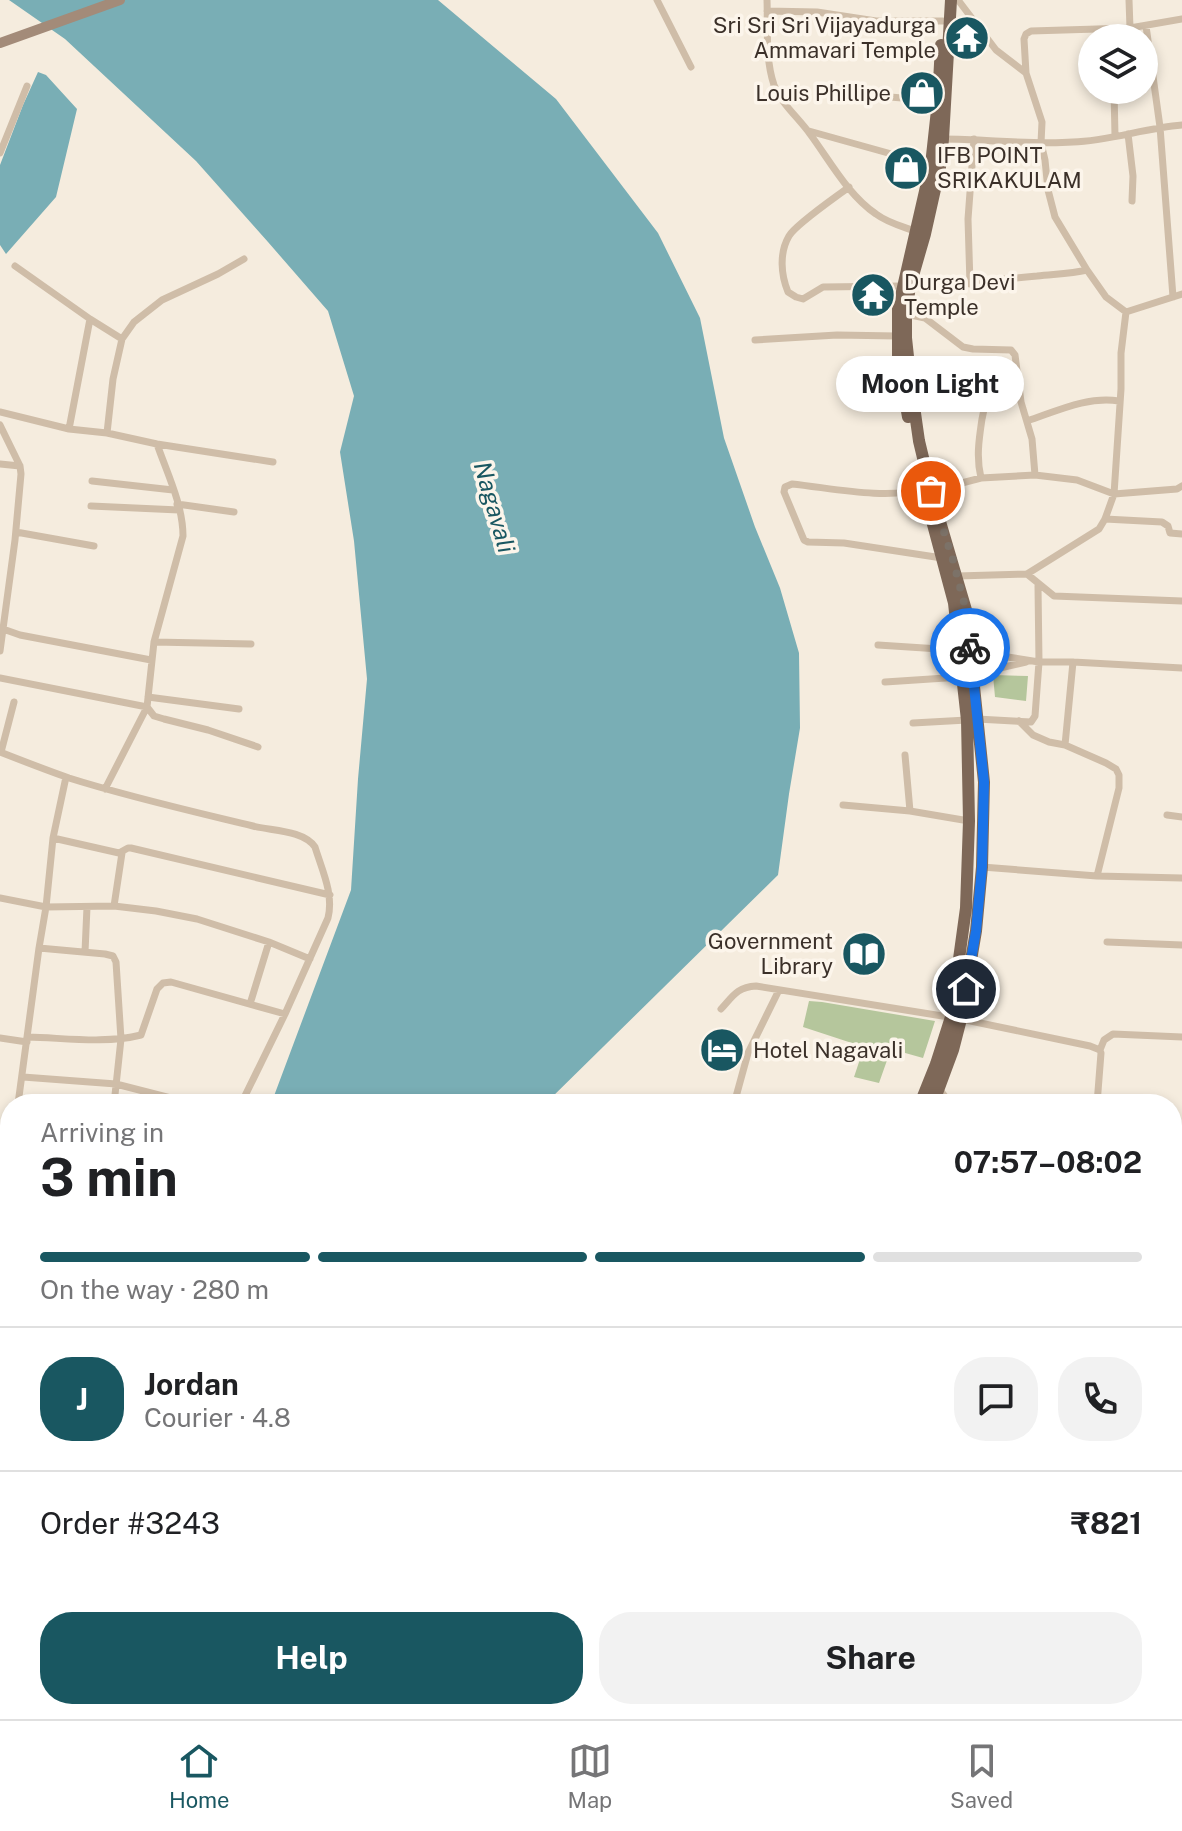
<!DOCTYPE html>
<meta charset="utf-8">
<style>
:root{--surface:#fff;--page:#f2f2f2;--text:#202124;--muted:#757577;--line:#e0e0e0;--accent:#195761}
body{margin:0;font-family:"Public Sans",sans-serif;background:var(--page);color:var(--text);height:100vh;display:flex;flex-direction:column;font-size:30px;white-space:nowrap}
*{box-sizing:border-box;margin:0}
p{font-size:26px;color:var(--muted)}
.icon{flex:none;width:44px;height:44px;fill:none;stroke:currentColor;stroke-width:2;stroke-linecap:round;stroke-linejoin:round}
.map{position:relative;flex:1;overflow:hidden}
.sheet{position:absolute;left:0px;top:1094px;width:1182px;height:626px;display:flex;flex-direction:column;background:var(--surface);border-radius:32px 32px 0 0;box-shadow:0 4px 12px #0003}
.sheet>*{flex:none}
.controls{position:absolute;left:1078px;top:24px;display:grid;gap:16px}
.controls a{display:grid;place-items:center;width:80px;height:80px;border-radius:50%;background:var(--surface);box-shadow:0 4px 12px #0003;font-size:40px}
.pin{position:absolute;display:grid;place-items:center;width:68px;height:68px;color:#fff;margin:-34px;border:4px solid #fff;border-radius:50%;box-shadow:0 2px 8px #0007}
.courier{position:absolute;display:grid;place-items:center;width:80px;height:80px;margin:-40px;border:6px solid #1a73e8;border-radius:50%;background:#fff;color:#222;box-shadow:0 2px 10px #0007}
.bubble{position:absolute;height:56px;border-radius:28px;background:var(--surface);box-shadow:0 4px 12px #0003;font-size:26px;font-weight:700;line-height:56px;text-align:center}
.headline em{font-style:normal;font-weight:700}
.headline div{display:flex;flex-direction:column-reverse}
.headline{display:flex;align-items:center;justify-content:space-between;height:136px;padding:0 40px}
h1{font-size:52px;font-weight:700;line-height:60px}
.bar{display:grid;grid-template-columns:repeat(4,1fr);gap:12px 8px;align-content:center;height:96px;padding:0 40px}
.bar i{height:10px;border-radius:6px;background:var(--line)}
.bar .active{background:var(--accent)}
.bar p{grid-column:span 4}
.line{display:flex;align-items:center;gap:20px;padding:0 40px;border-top:2px solid var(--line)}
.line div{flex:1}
.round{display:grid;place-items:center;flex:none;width:84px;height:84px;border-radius:32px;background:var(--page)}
.action{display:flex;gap:16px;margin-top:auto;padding:16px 40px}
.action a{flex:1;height:92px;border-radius:32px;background:var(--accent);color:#fff;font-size:32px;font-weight:700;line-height:92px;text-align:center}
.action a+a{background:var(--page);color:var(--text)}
.tab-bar{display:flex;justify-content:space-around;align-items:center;height:112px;border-top:2px solid var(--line);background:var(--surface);font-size:22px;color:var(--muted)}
.tab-bar a{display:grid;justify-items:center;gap:4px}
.tab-bar .active{color:var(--accent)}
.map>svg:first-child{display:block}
</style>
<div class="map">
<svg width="1182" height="1719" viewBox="0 0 1182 1719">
<rect width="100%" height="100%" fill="#f5ecde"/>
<path fill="#b5c69c" d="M993,675L1028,676L1026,701L995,697Z
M809,1001L822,1002L935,1021L923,1058L891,1049L879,1083L854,1077L864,1047L803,1027Z"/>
<path fill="#79aeb5" d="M9,0H438L556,99L658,233L700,318L724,438L755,527L780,588L799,653L800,728L789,794L778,875L545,1104H271L351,890L358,779L367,679L354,541L340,452L354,396L328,311L268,242L196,161L65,39Z
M38,72L46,75L77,109L56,197L6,254L0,245V165L23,105Z
M192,1710H384L377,1719H194Z"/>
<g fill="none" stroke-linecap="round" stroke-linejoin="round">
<path stroke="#cfbda8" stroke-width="7" d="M657,0L691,67
M767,0C768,28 765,59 774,85C782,105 798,117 810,134C830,161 848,195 876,214C888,223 901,226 915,231
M958,0L996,50L1026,73L1024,39L1026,34L1031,31L1130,28L1182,19
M1129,0L1130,28
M767,11L817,12L876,21H943
M1146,26L1160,127L1173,297
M1026,73L1042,122L1041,143L1045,160L1048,190L1055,217L1087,270L1106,297L1126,312L1182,294
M1114,90L1115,136
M842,93L938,101
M809,131L931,165
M1128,134L1133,176L1132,201
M943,139C986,139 1030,145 1073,142C1109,141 1145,128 1182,125
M0,153L27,86
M849,187C836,197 796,224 789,236C779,253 781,275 788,292L796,297L803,299L823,287L902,286
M15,266L90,319L69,429
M970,284L968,219L974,139
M910,286C953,284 995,280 1037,276C1054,274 1070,274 1087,270
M906,314L925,318L963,347L973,349L1011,350L1015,355L1021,402L1032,439L1035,475L981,478L931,491
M90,319L122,339L134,322L162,300L218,274L244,259
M755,340L837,335L897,336
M911,385L945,388L979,386L985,392C986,402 984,410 982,419C979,439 976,458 981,478
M0,412L69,429L107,433L157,444L273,462
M1027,421C1057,411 1087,396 1119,401
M0,425L20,466L21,474L15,540L0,651
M107,433L113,379L122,339
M0,464L20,466
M1035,475L1077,480L1114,494L1177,489L1182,486
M92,481L173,490
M924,489C884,500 832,488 792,484L785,487L784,492L804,540L808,542L844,543L942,558
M177,504L234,512
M91,506L179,510
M1105,519L1162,522L1168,526L1170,533L1182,534
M16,532L94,546
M1027,574L1054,596L1182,601
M957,576L1027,574L1099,529L1105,519L1114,494L1121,389V353L1126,312
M3,629L20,635L151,660
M154,642L251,644
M878,645L970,651L1039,662H1073L1182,668
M0,678L147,707L154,716L164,719L208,730L258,747
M885,682L961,677L1026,662
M148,697L239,709
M977,719L1031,722L1035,716L1039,662L1038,586
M1019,721L1033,735L1049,742L1065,745L1106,763L1116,769L1119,775V788L1097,876
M913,723L967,720
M1065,745L1073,662
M0,752C23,761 46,770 69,778C129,797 191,811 253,826C272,831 303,830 315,847C322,870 334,894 328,918L285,1014L241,1104
M1,752L14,702
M905,755L910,811
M105,789L147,707L154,642L183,536C183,505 167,473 157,444
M843,805L910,811L969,821
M1167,815L1182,817
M53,838L119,853L128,848H131L330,895
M982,867L1097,876L1182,878
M0,898L46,907L114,906L156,911L197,919L269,942L310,959
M114,906L122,853
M1107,942L1182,945
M39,948L105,954L113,956L116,962L121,1039L114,1104
M85,952L87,907
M250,1004L269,942
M721,1009C733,996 737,987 756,986L961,1019L1090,1046L1100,1050L1101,1053L1097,1104
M28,1037C66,1038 105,1044 141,1035L157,989L163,983L171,982L285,1014
M0,1038L27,1042
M1100,1050L1104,1040L1113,1034L1182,1037
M23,1077L116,1084L194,1104
M939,1089L951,1104
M18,1104L39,948L46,907L53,838L66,777
M734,1104L748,1053L779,990
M0,1191L10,1152
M1172,1225L1182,1227
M0,1249L10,1251
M1172,1389L1182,1391
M0,1419L10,1422
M1182,1448L1177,1486L1182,1491
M1172,1501L1182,1504
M1173,1565L1182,1549
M0,1576L7,1572L10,1566
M1172,1621L1182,1590
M1172,1692L1182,1695
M417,1710L420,1719
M590,1710L609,1719L614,1710
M502,1719L505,1710
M775,1719V1710
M859,1719V1710
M881,1719C903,1717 924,1715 945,1719
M1002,1719L1003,1710
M1152,1719L1153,1710"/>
<path stroke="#a38b79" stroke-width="10" d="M0,43L120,0
M1172,1280H1182
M1172,1289L1182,1288"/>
<path stroke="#7e6858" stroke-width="12" d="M908,417L898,359V309L931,165L938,101L941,45
M920,1104L936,1064L951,1017L966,908L969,821L967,720L954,603L931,517
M933,1104L953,1050L961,1019L976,931L982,867L984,782L966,610L931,491L919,441L911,385L906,338V314L910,286L925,234L940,167L943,139L951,0
M0,1194L10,1197
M1172,1574L1182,1585"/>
</g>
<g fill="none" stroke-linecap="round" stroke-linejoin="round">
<path stroke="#7c7268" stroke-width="8" stroke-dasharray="0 14.4" d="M931,491L953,560L966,610L970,648"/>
<path stroke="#1a73e8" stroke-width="10" d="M966,989L976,931L982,867L984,782L970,648"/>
</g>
<defs>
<g id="temple-disc" transform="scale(2.3)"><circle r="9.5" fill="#195761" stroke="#fcf5eb"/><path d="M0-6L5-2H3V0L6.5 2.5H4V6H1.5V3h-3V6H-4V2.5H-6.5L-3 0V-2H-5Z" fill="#fff"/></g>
<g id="shop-disc" transform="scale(2.3)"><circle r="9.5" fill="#195761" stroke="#fcf5eb"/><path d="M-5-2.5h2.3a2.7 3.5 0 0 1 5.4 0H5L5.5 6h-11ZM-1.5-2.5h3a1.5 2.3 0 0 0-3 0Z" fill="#fff"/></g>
<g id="library-disc" transform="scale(2.3)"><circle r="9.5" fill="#195761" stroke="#fcf5eb"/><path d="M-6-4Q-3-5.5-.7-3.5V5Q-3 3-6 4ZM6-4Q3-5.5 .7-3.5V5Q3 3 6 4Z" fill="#fff"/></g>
<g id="hotel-disc" transform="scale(2.3)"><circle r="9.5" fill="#195761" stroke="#fcf5eb"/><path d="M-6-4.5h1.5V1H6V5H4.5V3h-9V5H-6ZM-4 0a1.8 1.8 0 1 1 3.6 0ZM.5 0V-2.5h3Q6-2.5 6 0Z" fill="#fff"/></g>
</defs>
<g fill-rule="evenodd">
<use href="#temple-disc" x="967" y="38"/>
<use href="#shop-disc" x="922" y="93"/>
<use href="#shop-disc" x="906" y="168"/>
<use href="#temple-disc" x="873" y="295"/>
<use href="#library-disc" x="864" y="954"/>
<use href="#hotel-disc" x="722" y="1050"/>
</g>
<g text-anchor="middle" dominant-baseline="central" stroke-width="7" stroke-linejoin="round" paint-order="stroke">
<g font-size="22" fill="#3b3029" stroke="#fcf5eb" text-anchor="end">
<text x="936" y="25">Sri Sri Sri Vijayadurga<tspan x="936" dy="25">Ammavari Temple</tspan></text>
<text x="891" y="93">Louis Phillipe</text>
<text x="937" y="155" text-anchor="start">IFB POINT<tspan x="937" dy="25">SRIKAKULAM</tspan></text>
<text x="904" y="282" text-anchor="start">Durga Devi<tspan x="904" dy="25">Temple</tspan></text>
<text x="833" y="941">Government<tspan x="833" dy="25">Library</tspan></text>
<text x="753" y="1050" text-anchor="start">Hotel Nagavali</text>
</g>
<g font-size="24" font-style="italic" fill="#195761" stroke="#fcf5eb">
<text transform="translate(495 507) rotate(74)">Nagavali</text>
</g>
</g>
</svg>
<div class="controls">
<a><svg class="icon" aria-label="layers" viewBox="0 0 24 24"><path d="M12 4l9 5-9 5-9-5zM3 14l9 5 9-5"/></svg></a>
</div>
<div class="pin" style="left:931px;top:491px;background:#ea580c"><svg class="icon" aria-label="bag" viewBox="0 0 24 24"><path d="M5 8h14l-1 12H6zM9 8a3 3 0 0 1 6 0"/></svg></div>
<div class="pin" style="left:966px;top:989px;background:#1f2937"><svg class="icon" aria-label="home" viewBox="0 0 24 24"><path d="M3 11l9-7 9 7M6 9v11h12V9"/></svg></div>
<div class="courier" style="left:970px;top:648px"><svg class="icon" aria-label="bike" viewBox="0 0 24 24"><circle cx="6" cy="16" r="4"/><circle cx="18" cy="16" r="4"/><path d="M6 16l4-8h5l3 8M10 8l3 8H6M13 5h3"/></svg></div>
<div class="bubble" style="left:836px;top:356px;width:188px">Moon Light</div>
<section class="sheet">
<div class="headline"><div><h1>3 min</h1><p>Arriving in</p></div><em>07:57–08:02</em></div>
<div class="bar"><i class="active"></i><i class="active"></i><i class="active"></i><i></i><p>On the way · 280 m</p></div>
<div class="line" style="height:144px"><b class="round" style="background:var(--accent);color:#fff">J</b><div><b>Jordan</b><p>Courier · 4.8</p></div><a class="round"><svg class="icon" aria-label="chat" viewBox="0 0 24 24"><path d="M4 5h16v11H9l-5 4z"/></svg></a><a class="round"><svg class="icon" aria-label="phone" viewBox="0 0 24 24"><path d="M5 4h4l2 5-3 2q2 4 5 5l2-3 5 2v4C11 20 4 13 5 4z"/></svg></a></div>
<div class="line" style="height:104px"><div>Order #3243</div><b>₹821</b></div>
<div class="action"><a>Help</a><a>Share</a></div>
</section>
</div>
<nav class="tab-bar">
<a class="active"><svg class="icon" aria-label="home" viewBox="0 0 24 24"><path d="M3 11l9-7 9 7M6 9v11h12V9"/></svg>Home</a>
<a><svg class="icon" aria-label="map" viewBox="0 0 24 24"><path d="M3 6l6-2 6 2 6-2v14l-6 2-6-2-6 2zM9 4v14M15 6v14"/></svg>Map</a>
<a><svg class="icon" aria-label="saved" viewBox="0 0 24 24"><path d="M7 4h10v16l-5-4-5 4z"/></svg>Saved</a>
</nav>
